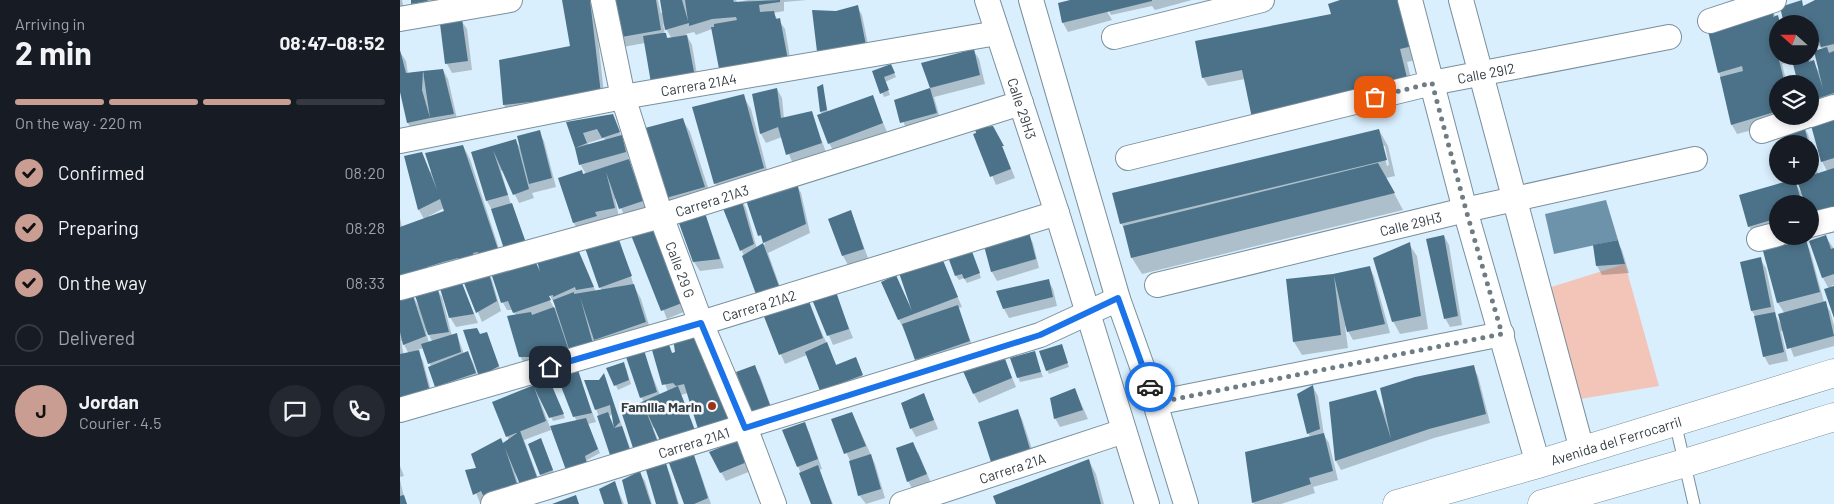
<!DOCTYPE html>
<meta charset="utf-8">
<style>
:root{--surface:#171b24;--page:#242831;--text:#f1f3f6;--muted:#9ea1a6;--line:#363941;--accent:#ca9d93}
body{margin:0;font-family:Barlow,sans-serif;background:var(--page);color:var(--text);height:100vh;display:flex;flex-direction:column;font-size:19px;white-space:nowrap}
*{box-sizing:border-box;margin:0}
p{font-size:16px;color:var(--muted)}
.icon{flex:none;width:28px;height:28px;fill:none;stroke:currentColor;stroke-width:2;stroke-linecap:round;stroke-linejoin:round}
.map{position:relative;flex:1;overflow:hidden}
.panel{display:flex;flex-direction:column;background:var(--surface);width:400px}
.panel>*{flex:none}
.needle{width:32px;rotate:291deg}
.controls{position:absolute;left:1369px;top:15px;display:grid;gap:10px}
.controls a{display:grid;place-items:center;width:50px;height:50px;border-radius:50%;background:var(--surface);box-shadow:0 2px 8px #0003;font-size:25px}
.pin{position:absolute;display:grid;place-items:center;width:42px;height:42px;color:#fff;margin:-21px;border-radius:10px;box-shadow:0 2px 8px #0006}
.courier{position:absolute;display:grid;place-items:center;width:50px;height:50px;margin:-25px;border:4px solid #1a73e8;border-radius:50%;background:#fff;color:#222;box-shadow:0 1px 6px #0007}
.head em{font-style:normal;font-weight:700}
.head div{display:flex;flex-direction:column-reverse}
.head{display:flex;align-items:center;justify-content:space-between;height:85px;padding:0 15px}
h1{font-size:32px;font-weight:700;line-height:38px}
.bar{display:grid;grid-template-columns:repeat(4,1fr);gap:8px 5px;align-content:center;height:60px;padding:0 15px}
.bar i{height:6px;border-radius:4px;background:var(--line)}
.bar .on{background:var(--accent)}
.bar p{grid-column:span 4}
.line{display:flex;align-items:center;gap:12px;padding:0 15px;border-top:1px solid var(--line)}
.line div{flex:1}
.round{display:grid;place-items:center;flex:none;width:52px;height:52px;border-radius:26px;background:var(--page)}
ol{padding:0 15px;list-style:none}
li{display:flex;align-items:center;gap:15px;height:55px}
li p{margin-inline-start:auto}
li .icon{padding:5px;border-radius:50%;background:var(--accent);color:#111;stroke-width:4}
li:last-child{color:var(--muted)}
li i{width:28px;height:28px;border:2px solid var(--line);border-radius:50%}
main{display:flex;flex:1;min-height:0}
.map>svg:first-child{display:block}
</style>
<main>
<section class="panel">
<div class="head"><div><h1>2 min</h1><p>Arriving in</p></div><em>08:47–08:52</em></div>
<div class="bar"><i class="on"></i><i class="on"></i><i class="on"></i><i></i><p>On the way · 220 m</p></div>
<ol>
<li><svg class="icon" aria-label="check" viewBox="0 0 24 24"><path d="M5 12l5 5 9-10"/></svg>Confirmed<p>08:20</p></li>
<li><svg class="icon" aria-label="check" viewBox="0 0 24 24"><path d="M5 12l5 5 9-10"/></svg>Preparing<p>08:28</p></li>
<li><svg class="icon" aria-label="check" viewBox="0 0 24 24"><path d="M5 12l5 5 9-10"/></svg>On the way<p>08:33</p></li>
<li><i></i>Delivered</li>
</ol>
<div class="line" style="height:90px"><b class="round" style="background:var(--accent);color:#111">J</b><div><b>Jordan</b><p>Courier · 4.5</p></div><a class="round"><svg class="icon" aria-label="chat" viewBox="0 0 24 24"><path d="M4 5h16v11H9l-5 4z"/></svg></a><a class="round"><svg class="icon" aria-label="phone" viewBox="0 0 24 24"><path d="M5 4h4l2 5-3 2q2 4 5 5l2-3 5 2v4C11 20 4 13 5 4z"/></svg></a></div>
</section>
<div class="map">
<svg width="1434" height="504" viewBox="0 0 1434 504">
<rect width="100%" height="100%" fill="#d9effd"/>
<path fill="#f3c5b9" d="M1225,264L1259,386L1174,400L1148,288Z"/>
<path fill="#6c93aa" d="M1206,200L1218,240L1154,254L1145,214Z"/>
<path fill="#0003" fill-rule="evenodd" d="M0,0H2L4,10H0Z
M12,0H60L15,8Z
M163,0H192L194,2L205,103L109,114L104,105L172,47Z
M210,0H258L261,13H263L261,0H336L337,2L348,0H407L384,2V11L373,13L385,29L392,69L312,29L296,35L294,32L286,34L292,45L299,86L245,43L223,47ZM263,24L272,39L269,40L265,34Z
M671,0H792L755,10L752,6L711,15L706,5L704,6L712,20L668,32L663,23Z
M944,0H1010L1024,58L1007,62L1015,95L845,79L808,86L803,77L932,15Z
M1418,0H1434V105L1410,111V84L1393,56H1410V24H1385L1401,2L1404,7ZM1413,37L1420,47L1424,49L1417,51ZM1416,53L1420,73L1409,57Z
M457,6L462,15L470,54L436,13Z
M1373,13L1382,24H1378V56H1389L1390,61L1382,64L1387,84H1378V116L1360,128L1337,134L1332,125L1319,72Z
M61,20L67,29L72,70L52,73L47,64L42,25Z
M573,50L579,59L585,84L534,97L541,122L507,131L495,101L531,88L523,64Z
M0,52L6,61L8,74L22,72L24,76L43,70L48,79L58,123L13,132L8,123L0,87Z
M493,70L496,77L485,82L490,95L484,97L473,72Z
M422,86L428,113L472,96L487,132L434,152L429,143L421,112Z
M377,89L382,98L384,119L411,113L426,152L393,164L382,137L366,143L361,134L354,95Z
M343,96L351,109L370,181L323,196L315,183Z
M1434,112V221L1410,204L1403,195L1401,196L1403,204H1378V229L1354,235L1349,226L1394,181L1401,193L1398,176H1410V144H1388L1402,124L1408,134L1418,174L1427,171L1422,161Z
M212,116L226,146L229,162L248,210L225,217L217,199H215L219,217L179,232L174,223L160,179L186,174L180,164L168,123ZM204,138L206,141L189,146L188,143Z
M282,119L290,132L312,200L275,211L267,198Z
M979,130L988,146L995,176L986,178L1003,210L742,274L732,258L727,234L721,223ZM982,146H985L989,165L987,166Z
M139,132L144,141L156,187L132,193L134,198L119,203L103,170L101,171L111,205L130,252L92,210L87,201L72,152L115,140L121,149Z
M575,134L598,136L615,178L596,185Z
M63,146L70,159L103,261L0,293V218L2,227L24,219L19,210L6,157L21,153L30,172ZM44,208L45,212L29,217V216Z
M396,184L401,193L410,233L368,253L384,298L344,256L323,207L341,199L346,208L357,249L365,244L360,235Z
M451,212L468,258L448,265L443,256Z
M306,216L324,268L300,271L294,262Z
M254,225L286,311L267,319L231,230Z
M215,233L220,242L234,286L241,299L252,335L203,353L194,337L197,353L125,365L120,356L116,316L113,310H107L102,301L134,261L141,272L176,249L196,292L202,291L200,287ZM149,294L157,308H154L147,295Z
M628,234L633,243L639,268L597,281L592,272L585,247Z
M1044,236L1049,245L1062,325L1050,327L1045,318Z
M1426,237L1434,249V285L1431,286L1434,287V315L1429,289L1423,278L1411,242Z
M1217,241L1222,250L1229,273L1202,275L1197,266Z
M1405,241L1410,250L1424,302L1430,311L1434,325V346L1394,357L1384,331H1381L1388,361L1369,365L1364,356L1356,318L1352,311L1342,263L1360,259L1366,268L1376,316L1381,325L1385,314L1378,303L1365,252Z
M1009,244L1017,256L1028,329L1000,334L993,321Z
M539,254L562,307L558,308L574,350L522,369L482,283L500,286L509,304L511,303Z
M573,254L581,278L567,283L564,278L559,280L556,276Z
M969,267L974,276L990,333L953,340L945,326L948,348L902,355L894,342L888,280L933,275Z
M87,271L92,280L101,311L82,322L64,279Z
M60,280L78,323L56,327L50,317Z
M648,280L653,289L657,306L609,318L604,309Z
M36,288L42,297L52,336L57,335L64,354L67,353L73,362L80,383L42,396L24,348L17,350L23,361L34,401L0,398V299L12,294L19,307ZM27,331L32,341L29,343L26,332ZM1,341H2L9,354L4,356Z
M433,288L453,338L433,345L413,298Z
M406,298L437,366L458,363L464,380L426,399L407,355L385,364L364,315Z
M87,334L103,376L85,385L80,335Z
M266,341L288,393L281,395L300,443L255,427L253,428L262,450L239,457L222,412L244,402L241,397L243,352L260,395L268,392L251,344Z
M663,350L669,367L649,374L647,370Z
M634,352L643,377L620,382L611,358Z
M604,358L616,387L579,403L574,394Z
M354,367L360,376L374,415L352,412Z
M1073,367L1078,376L1090,423L1034,438L941,470L936,461L930,403L976,392L985,413H987Z
M208,368H226L231,384L218,390Z
M176,369L196,422L188,424L200,453L187,460L191,473L172,479L177,421L174,416Z
M204,376L234,459L217,464L196,409L200,381ZM213,414L214,425L209,416Z
M148,381L165,418L153,421L141,397L139,398L151,430L124,440L142,489L117,473H115L123,499L87,500L80,503L67,471L77,469L109,440L94,403Z
M913,387L918,396L924,435L929,443L938,480L913,487L915,493L881,504H854L847,453L910,436L908,433Z
M675,390L688,419L660,427L655,418Z
M524,395L538,429L516,437L511,428Z
M617,410L622,419L635,458L597,470L592,461Z
M452,413L475,464L485,498L466,504L459,495L451,463L432,420Z
M404,424L409,432L422,469L419,470L433,504H412L398,466Z
M143,444L155,475L143,479L130,445Z
M342,451L351,471L326,481L321,472Z
M518,452L531,483L513,490L508,481Z
M293,457L298,466L311,504H285Z
M689,461L696,474L704,504H597Z
M265,465L270,474L279,504H258Z
M0,466L4,476L0,477Z
M239,473L245,481L252,504H229Z
M0,480L4,497L7,504H0Z
M215,483L224,504H205Z"/>
<path fill="#4c7289" d="M11,0H27L28,1L11,4Z
M162,0H190L201,94L103,105L99,60L170,46Z
M209,0H256L261,30L216,38Z
M260,0H282L288,21L285,0H333L334,2L380,0V2L359,5L360,12L374,11L376,19L380,18L388,60L320,74L311,27H314V24L337,20L336,17L312,19L289,26V23L265,30Z
M670,0H752V1L662,23L658,3Z
M940,0H1006L1017,45L1000,49L1008,82L852,118L842,70L802,78L795,41L931,14L928,4Z
M1402,0L1403,6L1415,0H1434V44L1421,47L1418,38H1413L1406,15L1408,24H1384L1380,7Z
M458,5L466,45L418,60L412,10L436,11Z
M1374,12L1373,17L1378,15L1380,24H1378V56L1385,84H1378V111L1331,125L1320,77L1343,71L1342,66L1318,73L1308,31Z
M62,19L68,61L45,64L40,24Z
M262,33H266L267,38L287,35L295,77L251,83L243,36Z
M1427,47L1429,53L1434,51V93L1410,101V84H1398L1391,56H1408L1409,62L1414,60L1423,89L1414,51Z
M574,49L580,75L530,88L521,63Z
M0,50L6,73L23,71L43,69L54,114L30,118L23,71L22,90L30,118L7,123L0,92Z
M491,64L495,73L484,77L489,90L480,94L472,71Z
M423,84L427,110L420,112L417,87Z
M377,88L381,118L412,111L422,143L386,155L378,127L360,134L352,94Z
M530,88L537,113L500,123L494,100Z
M344,94L364,168L314,184L292,107Z
M473,95L483,123L428,144L417,115Z
M1434,111V158L1421,162L1409,118Z
M213,114L220,132L202,138L197,129L183,133L187,143L175,148L166,122Z
M283,118L305,187L266,198L245,128Z
M1403,123L1409,144H1387L1383,128Z
M593,126L604,146H602L611,169L590,177L573,134L576,133L575,128Z
M979,129L987,160L720,224L712,193Z
M140,130L152,178L129,184L117,136Z
M222,135L226,152L179,165L175,148Z
M116,139L129,189L113,195L93,150L108,195L86,201L71,152Z
M63,145L99,252L79,255L78,252L73,253L75,259L60,262L58,258L43,262L27,267L29,275L0,283V227L44,211L40,199L18,210L4,156L22,152L37,190L25,153Z
M1410,151L1415,166L1410,168Z
M229,159L243,201L219,209L206,172L215,208L195,212L197,216L173,223L158,178L182,170L183,174Z
M978,163L995,193L731,258L723,226Z
M1434,168V210L1410,218V204H1405L1397,180Z
M1395,179L1402,204H1378V218L1348,227L1339,195Z
M397,182L406,224L363,243L361,235L358,236L344,194Z
M341,198L354,244L340,251L322,206Z
M112,203L126,243L105,252L91,209Z
M451,210L464,249L442,256L428,219Z
M305,213L320,259L293,262L276,215Z
M251,224L282,303L261,311L229,230Z
M216,232L232,276L199,288L183,242Z
M629,232L636,259L591,272L584,246Z
M1044,235L1058,316L1044,319L1026,239Z
M1426,235L1431,249L1434,248V274L1422,278L1409,241Z
M1406,239L1420,292L1377,303L1363,251Z
M1218,240L1225,264L1196,266L1193,245Z
M1010,242L1021,316L992,322L973,258Z
M363,243L380,289L357,297L342,256Z
M177,247L194,287L176,290L175,287L153,297V295L149,296L151,300L113,313L108,301L101,303L92,276L111,265L135,260L140,272L137,261Z
M571,249L580,273L564,279L562,274L555,276L548,257Z
M540,253L558,297L498,320L481,282L496,275L512,311L498,270Z
M1361,257L1371,307L1351,311L1340,262Z
M970,266L985,324L947,332L934,276L941,335L893,342L886,279L933,274Z
M88,270L97,301L76,313L62,278Z
M60,278L74,314L49,318L39,285Z
M649,279L653,297L603,309L596,291Z
M234,284L246,322L194,340L180,297L193,344L169,349L153,300L174,292V294Z
M37,286L49,332L28,335L14,292Z
M434,286L449,329L427,336L411,297Z
M1434,286V318L1424,289Z
M12,293L26,336L3,345L0,332V298Z
M407,296L423,338L379,355L363,314Z
M1426,301L1434,336L1387,349L1378,314Z
M558,305L570,341L515,360L502,324Z
M154,307L168,348L158,351L160,357H119L107,316L131,312L132,315Z
M1375,312L1384,352L1363,357L1354,316Z
M77,328L80,334L87,332L99,366L79,377L63,330Z
M296,332L340,423L299,432L284,384L276,386L273,383L262,385L250,343L267,339L272,353L275,352L273,338Z
M57,333L61,352L28,364L21,344Z
M427,342L436,365L456,357L463,375L420,391L405,352Z
M662,344L668,363L646,371L639,351Z
M19,350L30,392L0,401V354Z
M244,350L257,392L240,398L225,354Z
M68,351L76,373L35,387L28,367Z
M635,351L641,372L617,378L610,358Z
M604,356L612,378L573,394L563,371Z
M224,362L229,380L214,386L206,368Z
M355,365L370,405L351,413L336,372Z
M1074,365L1086,414L1029,429L935,461L929,402L976,390L991,439L980,388L1015,377Z
M177,367L192,413L173,417L157,376Z
M204,373L220,422L214,428L222,426L230,450L210,455L197,416L208,412L214,428L210,405L195,410L184,380H199Z
M149,379L164,414L149,418L134,387L146,421L106,437L92,402Z
M913,385L920,429L907,434L897,394Z
M278,386L296,433L262,445L245,408L257,440L233,448L221,411Z
M675,388L683,410L654,419L650,398Z
M524,393L534,420L510,429L501,403Z
M618,409L630,449L591,462L578,422Z
M452,412L466,446L444,454L431,419Z
M186,418L198,449L185,456L187,464L166,470L150,426Z
M405,422L418,459L397,467L382,430Z
M120,431L138,480L121,487L105,448L119,490L86,501L81,491L73,495L65,470L76,468L71,454L101,438L103,443Z
M924,433L933,471L909,478L911,484L852,503L845,452Z
M141,438L153,470L140,475L128,444Z
M338,440L347,462L320,473L309,452Z
M513,442L527,474L507,482L496,448Z
M471,454L481,489L458,496L449,461Z
M294,455L308,498L294,504H284L269,463Z
M689,459L701,504H596L593,496Z
M266,463L278,504H256L246,470Z
M418,465L432,504H411L399,473Z
M240,471L251,504H228L222,480Z
M215,481L222,504H204L199,489Z
M4,495L7,504H0V496Z
M176,495L179,504H152Z"/>
<g fill="none" stroke-linecap="round" stroke-linejoin="round">
<g stroke="#7a8f9c" stroke-width="13">
<path id="service" d="M1275,422L1294,504"/>
</g>
<g stroke="#7a8f9c" stroke-width="26">
<g id="minor">
<path id="s1" d="M203,0L223,97L261,216L301,323L345,427L374,504"/>
<path id="s2" d="M587,0L657,213L747,504"/>
<path d="M631,0L718,299L755,403L786,504"/>
<path d="M1010,0L1065,210L1138,464"/>
<path d="M1061,0L1182,450"/>
<path d="M0,19L110,0"/>
<path d="M1310,21L1374,0"/>
<path d="M714,37L862,0"/>
<path d="M1410,115L1434,107"/>
<path d="M1362,131L1406,116"/>
<path id="s3" d="M0,141L223,97L597,33"/>
<path id="s4" d="M728,158L1032,83L1269,37"/>
<path d="M1410,225L1434,219"/>
<path d="M1359,239L1378,234"/>
<path id="s5" d="M757,285L1065,210L1295,159"/>
<path id="s6" d="M0,288L261,216L621,103"/>
<path d="M755,403L1102,334"/>
<path id="s7" d="M0,410L301,323L657,213"/>
<path id="s8" d="M93,504L640,335L718,299"/>
<path id="s9" d="M502,504L724,431"/>
</g>
</g>
<g stroke="#7a8f9c" stroke-width="29">
<g id="primary">
<path id="s10" d="M997,504L1138,464L1434,373"/>
<path d="M1142,504L1285,463L1434,417"/>
</g>
</g>
<use href="#service" stroke="#fff" stroke-width="11"/>
<use href="#minor" stroke="#fff" stroke-width="24"/>
<use href="#primary" stroke="#fff" stroke-width="28"/>
</g>
<g fill="none" stroke-linecap="round" stroke-linejoin="round">
<path stroke="#6e7c84" stroke-width="5" stroke-dasharray="0 9" d="M750,387L755,403L1102,334L1066,210L1032,83L975,97"/>
<path stroke="#1a73e8" stroke-width="6" d="M150,367L301,323L345,428L640,335L718,298L750,387"/>
</g>
<circle fill="#9b331a" stroke="#f5f9fc" stroke-width="2" cx="312" cy="406" r="5"/>
<g text-anchor="middle" dominant-baseline="central" stroke-width="5" stroke-linejoin="round" paint-order="stroke">
<g font-size="14" fill="#353e43" stroke="#f5f9fc">
<text stroke="none"><textPath href="#s4" startOffset="368">Calle 29I2</textPath></text>
<text stroke="none"><textPath href="#s3" startOffset="304">Carrera 21A4</textPath></text>
<text stroke="none"><textPath href="#s2" startOffset="114">Calle 29H3</textPath></text>
<text stroke="none"><textPath href="#s6" startOffset="324">Carrera 21A3</textPath></text>
<text stroke="none"><textPath href="#s5" startOffset="261">Calle 29H3</textPath></text>
<text stroke="none"><textPath href="#s1" startOffset="281">Calle 29 G</textPath></text>
<text stroke="none"><textPath href="#s7" startOffset="374">Carrera 21A2</textPath></text>
<text stroke="none"><textPath href="#s10" startOffset="228">Avenida del Ferrocarril</textPath></text>
<text stroke="none"><textPath href="#s8" startOffset="210">Carrera 21A1</textPath></text>
<text stroke="none"><textPath href="#s9" startOffset="116">Carrera 21A</textPath></text>
</g>
<g font-size="14" font-weight="bold" fill="#353e43" stroke="#f5f9fc" text-anchor="end">
<text x="302" y="406">Familia Marin</text>
</g>
</g>
</svg>
<div class="controls">
<a><svg class="needle" viewBox="-14 -14 28 28"><path d="M0-13l5 13h-10z" fill="#e53935"/><path d="M0 13l5-13h-10z" fill="#9ea1a6"/></svg></a>
<a><svg class="icon" aria-label="layers" viewBox="0 0 24 24"><path d="M12 4l9 5-9 5-9-5zM3 14l9 5 9-5"/></svg></a>
<a>+</a>
<a>−</a>
</div>
<div class="pin" style="left:975px;top:97px;background:#ea580c"><svg class="icon" aria-label="bag" viewBox="0 0 24 24"><path d="M5 8h14l-1 12H6zM9 8a3 3 0 0 1 6 0"/></svg></div>
<div class="pin" style="left:150px;top:367px;background:#1f2937"><svg class="icon" aria-label="home" viewBox="0 0 24 24"><path d="M3 11l9-7 9 7M6 9v11h12V9"/></svg></div>
<div class="courier" style="left:750px;top:387px"><svg class="icon" aria-label="car" viewBox="0 0 24 24"><path d="M5 17H2v-5l4-1 3-4h7l3 4 3 1v5h-3M9 17h6M6 11h13"/><circle cx="7" cy="17" r="2"/><circle cx="17" cy="17" r="2"/></svg></div>
</div>
</main>
